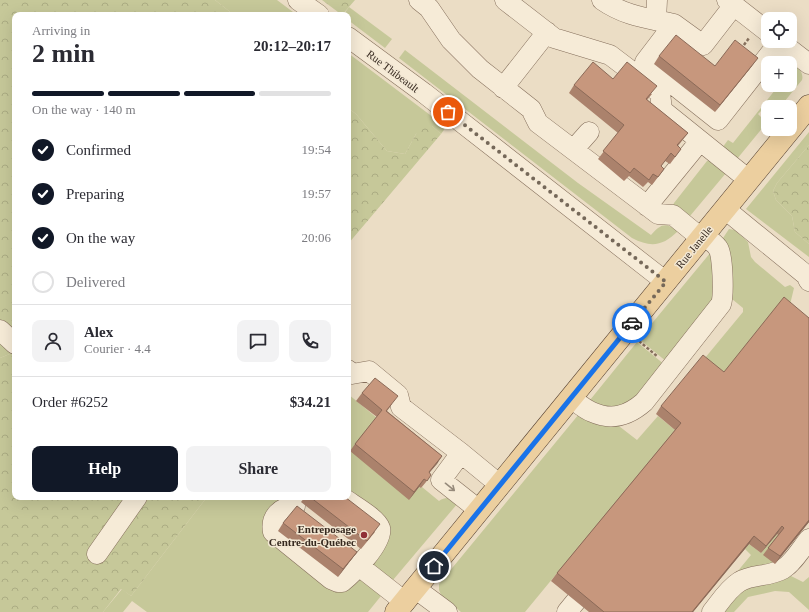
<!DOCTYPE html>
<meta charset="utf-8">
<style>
:root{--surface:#fff;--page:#f2f2f3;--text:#2b2b33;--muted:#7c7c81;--line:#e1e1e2;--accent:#111827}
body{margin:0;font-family:Georgia,serif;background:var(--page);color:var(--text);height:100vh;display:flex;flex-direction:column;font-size:15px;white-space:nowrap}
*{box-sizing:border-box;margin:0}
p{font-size:13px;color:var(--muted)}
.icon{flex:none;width:22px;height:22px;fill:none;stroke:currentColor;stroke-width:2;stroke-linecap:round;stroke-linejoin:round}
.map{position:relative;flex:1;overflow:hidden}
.drawer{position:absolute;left:12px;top:12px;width:339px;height:488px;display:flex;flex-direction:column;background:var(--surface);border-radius:8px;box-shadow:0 4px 16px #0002}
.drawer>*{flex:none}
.tools{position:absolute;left:761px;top:12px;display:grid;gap:8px}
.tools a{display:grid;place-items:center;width:36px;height:36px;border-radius:8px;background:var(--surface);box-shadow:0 4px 16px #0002;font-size:20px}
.pin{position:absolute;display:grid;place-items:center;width:34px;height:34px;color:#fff;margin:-17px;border:2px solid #fff;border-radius:50%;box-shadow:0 1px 4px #0007}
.courier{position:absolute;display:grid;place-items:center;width:40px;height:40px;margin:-20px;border:3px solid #1a73e8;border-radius:50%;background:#fff;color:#222;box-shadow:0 1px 5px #0007}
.summary em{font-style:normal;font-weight:800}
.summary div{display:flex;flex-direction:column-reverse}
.summary{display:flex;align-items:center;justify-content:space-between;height:68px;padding:0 20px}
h1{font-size:26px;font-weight:800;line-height:30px}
.bar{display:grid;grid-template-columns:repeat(4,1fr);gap:6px 4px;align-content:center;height:48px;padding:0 20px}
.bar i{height:5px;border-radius:3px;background:var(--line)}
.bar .on{background:var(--accent)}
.bar p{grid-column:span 4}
.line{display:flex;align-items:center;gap:10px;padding:0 20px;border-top:1px solid var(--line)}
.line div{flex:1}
.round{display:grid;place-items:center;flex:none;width:42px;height:42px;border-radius:8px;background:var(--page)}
ol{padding:0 20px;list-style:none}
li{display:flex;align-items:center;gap:12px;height:44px}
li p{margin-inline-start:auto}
li .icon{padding:4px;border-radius:50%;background:var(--accent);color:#fff;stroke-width:4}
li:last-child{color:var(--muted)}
li i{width:22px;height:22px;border:2px solid var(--line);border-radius:50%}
.primary-button{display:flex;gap:8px;margin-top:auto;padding:8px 20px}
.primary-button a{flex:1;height:46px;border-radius:8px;background:var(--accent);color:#fff;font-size:16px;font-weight:800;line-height:46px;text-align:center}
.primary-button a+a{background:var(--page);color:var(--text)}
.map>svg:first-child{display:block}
</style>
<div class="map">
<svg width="809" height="612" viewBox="0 0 809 612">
<defs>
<pattern id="forest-crowns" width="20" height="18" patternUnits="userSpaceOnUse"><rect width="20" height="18" fill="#c6c899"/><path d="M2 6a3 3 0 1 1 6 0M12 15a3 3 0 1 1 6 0" fill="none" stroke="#abac83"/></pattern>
</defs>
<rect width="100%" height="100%" fill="#ebddc5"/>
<path fill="#c6c899" d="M215,0H277L297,15H234Z
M349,7L392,39L385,48L348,20V15H343Z
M405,50L578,183L651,235C661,224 665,222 678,231C663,246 651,248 632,238L399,58Z
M348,53L446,127L441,134L432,126L416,134L405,154L387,151L356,114L348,108Z
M783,55C791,62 805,69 802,80L780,107H768V109L765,107L758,114L762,118L765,117L768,113V121L737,159L722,148L728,140L733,143L779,85H790V63H776Z
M809,132V145L777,183L773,191L776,200L792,216L795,232L809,244V257L746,209Z
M710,160L726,173L690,216L673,206L674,203L707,161Z
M729,229L735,230L748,242L751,257L755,262L785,287L790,285L794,288L788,313L719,379L700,364L743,312V308L732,299L731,292L725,243L723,238Z
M711,252L715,300L667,362L639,339Z
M0,339L12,353L0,358Z
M637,342L665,365L633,403L610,409L590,400Z
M348,394L377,418L419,487L421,488L422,487L439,501C447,496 451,498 458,503L393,580L372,567L348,493Z
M579,414L615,423L637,440L658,416L675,430L525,612H461L441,595L439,590V584Z
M207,497H283L280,499L268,517L357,579H364L381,596L368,612H147L132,601L123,612H103L122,589L131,596Z
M777,534L779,536L775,564L737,572L751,555L745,549L749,544L761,553Z
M791,576L803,582L809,577V610L789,592L775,591L748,597L734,612H719L735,593L775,579Z"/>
<path fill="url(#forest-crowns)" d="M0,0H215L234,15H15V336L0,324Z
M322,0H355L342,15Z
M348,108L356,114L387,151L405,154L416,134L424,123L432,126L441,134L348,244Z
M809,145V244L795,232L792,216L776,200L773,191L777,183Z
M15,351V497H207L131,596L121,589L103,612H0V358L12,353Z"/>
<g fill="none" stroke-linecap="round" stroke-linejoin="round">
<g stroke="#856f5c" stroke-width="21">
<path id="minor" d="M298,0L319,15
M419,0L429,8L451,40L480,69L531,109L538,123L658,214L673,215L701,238
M505,0L554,38L610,55L660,93L662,110L749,180
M602,0C625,16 646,18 674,24
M727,0L768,32
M734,5L703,45L674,24L645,62L718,120L780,41
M656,20L657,0
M348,37L424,93L666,282
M779,41L809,64
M503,88L547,32
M574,149L589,132
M647,206L700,141
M725,209L806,275L809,281
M0,330L15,344
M348,370L352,374L369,371L398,395L401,407L461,453
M571,398C578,403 584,409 592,412C612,421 628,416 644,402L721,304C724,296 723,254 718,248C715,243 708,239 703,236
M295,506C281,507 270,516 273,532L331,579L338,582H342C352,574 384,542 380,528C377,518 351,504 342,497
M479,510L441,480L461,453L500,485
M97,554L137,497
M359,566L405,602
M416,589L447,612
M567,612L576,601
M712,612C720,602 728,589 739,582C752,574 769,577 783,569C793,563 801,549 809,539"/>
</g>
<g stroke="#533e30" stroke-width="23">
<path id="major" d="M396,612L809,106"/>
</g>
<path stroke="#856f5c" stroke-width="2.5" stroke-dasharray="3 2" stroke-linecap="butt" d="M741,49L749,38
M639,341L658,357"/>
<use href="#minor" stroke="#f6ebd7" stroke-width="20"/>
<use href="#major" stroke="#eccf9f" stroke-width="22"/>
</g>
<path fill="#ab826c" d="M659,56L715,66H752L715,112L654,64Z
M613,79L652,94L647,100L688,133L678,146L676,156L670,164L665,161L661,166L664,169L652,185L648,182L643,187L629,176L624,181L598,159L618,133L569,93L574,85Z
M809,318V522L775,564L763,555L778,535L777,534L761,553L749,544L693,612H589L551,581L557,573L675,430L656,414L661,406L724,372Z
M362,393L392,404L387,411L442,456L429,473L426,482L421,488L419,487L409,500L350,451L355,444L377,417L356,401Z
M305,497H345L375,532L361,549L301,502Z
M283,523L357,552L338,577L278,531Z"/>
<path fill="#8b6a58" d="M758,58L752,66L715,112L720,105Z
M442,456L437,464L423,480L429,472Z
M424,479L419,487L409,500L414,492Z
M809,520V522L775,564L780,556Z
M782,526L777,534L761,553L766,546Z
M754,536L749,544L693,612H692Z
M357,552L351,560L338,577L343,569Z"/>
<path fill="#c7977d" stroke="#8b6a58" d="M676,35L715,66L735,40L758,58L720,105L659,56Z
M593,62L613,79L627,62L657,86L646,99L688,133L677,145L681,149L675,157L671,153L661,166L664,169L658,177L653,174L649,180L634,168L630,173L603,151L624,125L574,85Z
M784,297L809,318V520L780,556L768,548L784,528L782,526L766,546L754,536L692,612H604L557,573L681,423L661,406L703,355L724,372Z
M375,378L398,396L386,411L442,456L429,472L431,475L427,481L424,479L414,492L355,444L382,410L362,393Z
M310,497H345L380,524L367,541Z
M297,506L357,552L343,569L283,523Z"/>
<defs><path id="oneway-shaft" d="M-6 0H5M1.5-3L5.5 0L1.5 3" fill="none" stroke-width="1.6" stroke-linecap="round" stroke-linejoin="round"/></defs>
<use stroke="#968a7b" href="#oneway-shaft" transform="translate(450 487) rotate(39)"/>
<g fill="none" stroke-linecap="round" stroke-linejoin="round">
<path stroke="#756859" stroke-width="4" stroke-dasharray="0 7.2" d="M448,112L666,282L632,323"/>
<path stroke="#1a73e8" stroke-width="5" d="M434,566L632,323"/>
</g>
<circle fill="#903037" stroke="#f3e8d4" stroke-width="1.5" cx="364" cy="535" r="4"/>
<g text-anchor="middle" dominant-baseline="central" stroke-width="3" stroke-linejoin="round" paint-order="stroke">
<g font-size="11" fill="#36291f" stroke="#f3e8d4">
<text transform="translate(393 71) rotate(37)">Rue Thibeault</text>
<text transform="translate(694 247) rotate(-51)">Rue Janelle</text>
</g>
<g font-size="11" font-weight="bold" fill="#36291f" stroke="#f3e8d4" text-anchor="end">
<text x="356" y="529">Entreposage<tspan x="356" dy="13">Centre-du-Québec</tspan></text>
</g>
</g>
</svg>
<div class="tools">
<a><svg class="icon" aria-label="locate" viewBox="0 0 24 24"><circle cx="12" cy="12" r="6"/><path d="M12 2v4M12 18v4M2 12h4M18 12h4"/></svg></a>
<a>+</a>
<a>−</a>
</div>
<div class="pin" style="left:448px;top:112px;background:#ea580c"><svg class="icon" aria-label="bag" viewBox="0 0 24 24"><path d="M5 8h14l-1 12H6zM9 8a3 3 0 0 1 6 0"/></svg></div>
<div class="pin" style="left:434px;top:566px;background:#1f2937"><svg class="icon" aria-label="home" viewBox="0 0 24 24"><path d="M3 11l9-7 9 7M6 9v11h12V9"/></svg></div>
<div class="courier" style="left:632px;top:323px"><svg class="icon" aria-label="car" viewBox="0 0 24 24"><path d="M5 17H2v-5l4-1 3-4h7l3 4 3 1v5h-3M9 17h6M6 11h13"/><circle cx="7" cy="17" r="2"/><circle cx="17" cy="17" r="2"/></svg></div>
<section class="drawer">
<div class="summary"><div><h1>2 min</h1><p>Arriving in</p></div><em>20:12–20:17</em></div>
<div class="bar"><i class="on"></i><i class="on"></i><i class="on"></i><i></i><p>On the way · 140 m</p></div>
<ol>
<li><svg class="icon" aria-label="check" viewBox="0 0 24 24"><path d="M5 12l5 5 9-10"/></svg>Confirmed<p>19:54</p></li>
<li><svg class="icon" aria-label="check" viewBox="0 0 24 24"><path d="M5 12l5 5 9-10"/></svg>Preparing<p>19:57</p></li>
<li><svg class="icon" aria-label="check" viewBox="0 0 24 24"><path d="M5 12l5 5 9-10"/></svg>On the way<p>20:06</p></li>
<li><i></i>Delivered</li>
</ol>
<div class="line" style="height:72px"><a class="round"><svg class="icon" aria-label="person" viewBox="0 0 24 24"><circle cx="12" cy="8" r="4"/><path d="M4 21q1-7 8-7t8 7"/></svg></a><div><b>Alex</b><p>Courier · 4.4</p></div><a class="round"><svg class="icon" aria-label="chat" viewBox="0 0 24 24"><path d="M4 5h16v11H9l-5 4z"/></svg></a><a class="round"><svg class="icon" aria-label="phone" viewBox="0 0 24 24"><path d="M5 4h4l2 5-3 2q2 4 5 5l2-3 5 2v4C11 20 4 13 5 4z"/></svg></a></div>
<div class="line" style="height:52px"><div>Order #6252</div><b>$34.21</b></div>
<div class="primary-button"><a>Help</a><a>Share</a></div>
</section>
</div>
